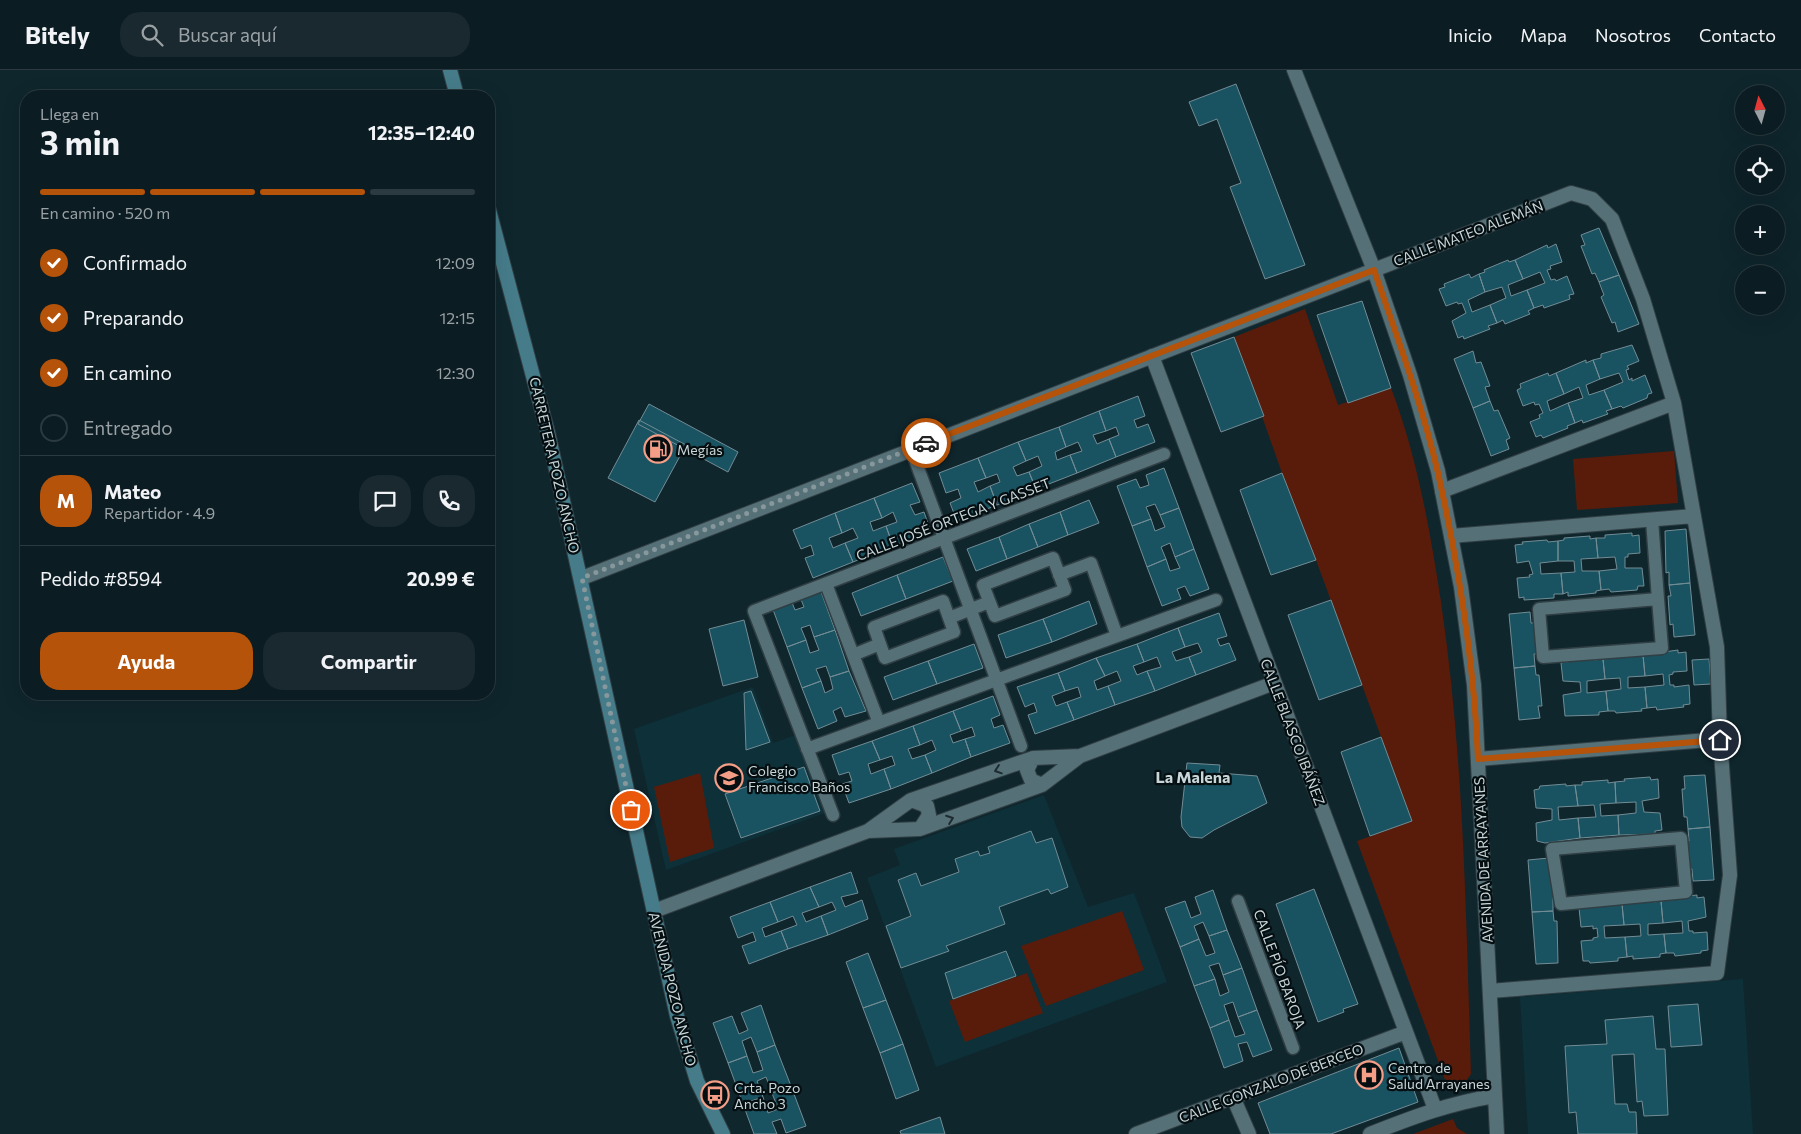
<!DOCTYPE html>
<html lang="es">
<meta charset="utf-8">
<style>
:root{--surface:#0b1c22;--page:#19292f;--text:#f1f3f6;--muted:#9aa1a5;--line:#2b3a40;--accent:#b45309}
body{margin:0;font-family:Commissioner,sans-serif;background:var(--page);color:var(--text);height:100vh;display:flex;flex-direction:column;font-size:19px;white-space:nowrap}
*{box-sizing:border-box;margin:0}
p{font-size:16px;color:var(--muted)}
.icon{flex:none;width:28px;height:28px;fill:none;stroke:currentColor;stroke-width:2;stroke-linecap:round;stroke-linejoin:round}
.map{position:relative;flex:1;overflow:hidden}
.drawer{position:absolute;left:20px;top:20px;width:475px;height:610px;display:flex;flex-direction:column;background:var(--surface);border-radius:20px;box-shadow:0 5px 20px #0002,0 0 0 1px var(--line)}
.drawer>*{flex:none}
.needle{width:32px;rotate:354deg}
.buttons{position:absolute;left:1735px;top:15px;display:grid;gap:10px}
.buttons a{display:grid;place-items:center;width:50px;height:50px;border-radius:50%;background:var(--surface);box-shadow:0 5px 20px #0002,0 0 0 1px var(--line);font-size:25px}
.pin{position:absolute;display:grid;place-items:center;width:42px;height:42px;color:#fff;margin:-21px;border:2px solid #fff;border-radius:50%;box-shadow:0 1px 5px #0007}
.courier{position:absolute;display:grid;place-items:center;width:50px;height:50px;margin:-25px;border:4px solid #b45309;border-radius:50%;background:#fff;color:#222;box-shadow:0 1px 6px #0007}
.summary em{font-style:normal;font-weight:700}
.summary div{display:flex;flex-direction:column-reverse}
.summary{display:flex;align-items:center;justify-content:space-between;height:85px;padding:0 20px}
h1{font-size:32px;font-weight:700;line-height:38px}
.bar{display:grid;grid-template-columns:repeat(4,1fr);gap:8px 5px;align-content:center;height:60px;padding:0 20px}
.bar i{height:6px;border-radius:4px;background:var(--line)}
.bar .selected{background:var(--accent)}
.bar p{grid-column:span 4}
.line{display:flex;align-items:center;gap:12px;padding:0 20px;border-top:1px solid var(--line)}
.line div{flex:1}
.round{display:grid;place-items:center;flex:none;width:52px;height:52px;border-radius:20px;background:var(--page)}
ol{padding:0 20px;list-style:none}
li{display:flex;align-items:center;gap:15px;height:55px}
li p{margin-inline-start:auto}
li .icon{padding:5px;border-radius:50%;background:var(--accent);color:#fff;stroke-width:4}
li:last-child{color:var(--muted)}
li i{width:28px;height:28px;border:2px solid var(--line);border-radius:50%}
.button{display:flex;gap:10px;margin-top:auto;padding:10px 20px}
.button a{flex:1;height:58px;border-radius:20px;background:var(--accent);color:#fff;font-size:20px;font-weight:700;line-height:58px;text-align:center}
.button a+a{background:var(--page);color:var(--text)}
header{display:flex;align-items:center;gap:30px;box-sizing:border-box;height:70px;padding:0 25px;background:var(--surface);border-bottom:1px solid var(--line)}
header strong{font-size:24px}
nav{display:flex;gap:28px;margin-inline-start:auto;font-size:18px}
.search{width:350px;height:45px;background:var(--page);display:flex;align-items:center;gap:12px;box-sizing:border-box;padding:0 18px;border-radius:20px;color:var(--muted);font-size:19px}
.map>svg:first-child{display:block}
</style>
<header>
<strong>Bitely</strong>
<div class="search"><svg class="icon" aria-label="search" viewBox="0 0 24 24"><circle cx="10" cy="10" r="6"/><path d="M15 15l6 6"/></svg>Buscar aquí</div>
<nav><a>Inicio</a><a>Mapa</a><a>Nosotros</a><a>Contacto</a></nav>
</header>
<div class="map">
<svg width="1801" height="1064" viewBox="0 0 1801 1064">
<rect width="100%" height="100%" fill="#0f262d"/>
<path fill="#0e3039" d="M753,617L773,673L796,665L825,743L666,800L634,659Z
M1044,725L1088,837L1134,823L1167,912L936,997L867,808L900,795L894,779Z
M1743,909L1753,1064H1528L1520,927Z"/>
<path fill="#591c0b" d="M1305,239L1338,335L1391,318C1417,386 1430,460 1441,532C1464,688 1466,846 1471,1004L1463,1015H1447L1357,771L1412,751L1316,490L1282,403L1234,267Z
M1674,381L1678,433L1577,440L1573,389Z
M700,703L714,778L670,792L654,717Z
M1122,841L1144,900L1046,936L1021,876Z
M1027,903L1043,943L965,972L949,931Z
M1453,1049L1457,1058L1467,1064H1413Z"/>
<path fill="#195261" stroke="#728c94" d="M1236,14L1305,195L1265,209L1230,117L1241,113L1217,49L1199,56L1189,32Z
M1599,158L1619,205L1599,212L1595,203L1592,204L1581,176L1585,175L1581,165Z
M1556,174L1562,192L1550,196L1551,199L1547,200L1551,210L1555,209L1556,211L1567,206L1574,224L1569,225L1570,229L1544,238L1543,235L1534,238L1527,220L1545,213L1540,202L1523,209L1515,190L1547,175L1548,178Z
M1508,190L1509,192L1515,190L1523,209L1508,215L1511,226L1527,220L1534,238L1528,241L1530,244L1505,254L1503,250L1497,253L1490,235L1506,228L1502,217L1485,222L1479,204L1485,202L1484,200Z
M1469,204L1471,208L1479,204L1485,222L1468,230L1472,242L1490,235L1497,253L1488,256L1490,259L1464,269L1463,266L1458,268L1452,251L1466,243L1462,233L1458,234L1457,232L1446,236L1439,219L1445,217L1444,214Z
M1619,205L1639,254L1618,262L1615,252L1612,253L1601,227L1604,225L1599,212Z
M1362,231L1391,318L1348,333L1317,245Z
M1234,267L1264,346L1221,362L1191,283Z
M1632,275L1639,291L1627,296L1629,299L1626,300L1629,310L1632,308V311L1645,305L1652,323L1648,324L1647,328L1623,338L1621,336L1612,339L1604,320L1623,312L1619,303L1600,309L1593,290L1601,288V284Z
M1473,281L1476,293L1481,292L1490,316L1485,317L1490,331L1473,338L1454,289Z
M1586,290V293L1593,290L1600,309L1586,315L1589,325L1604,320L1612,339L1606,341L1608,344L1583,353L1582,350L1575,353L1568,333L1583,328L1579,317L1564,324L1556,303Z
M1548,303L1549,306L1556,303L1564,324L1547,331L1550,341L1568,333L1575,353L1567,356L1568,358L1543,368L1541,365L1536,367L1530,352L1540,348L1539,345L1543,343L1539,334L1535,335L1534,332L1523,336L1517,320L1521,318L1520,314Z
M1138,326L1145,346L1134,350L1137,358L1148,354L1155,372L1116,387L1109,369L1119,365L1116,357L1106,361L1099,341Z
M1490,331L1494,341L1498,340L1510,368L1506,370L1509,379L1491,386L1473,338Z
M649,334L738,382L728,402L638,354Z
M1099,341L1106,361L1093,365L1097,374L1109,369L1116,387L1077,403L1070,385L1082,381L1078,372L1066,377L1059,357Z
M639,350L686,375L655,432L608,408Z
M1059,357L1066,377L1055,382L1057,390L1070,385L1077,403L1036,419L1029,402L1042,396L1038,386L1026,391L1018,372Z
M1018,372L1026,391L1013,397L1017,406L1029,402L1036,419L997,435L990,416L1000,412L997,404L986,408L978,388Z
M978,388L986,408L974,412L978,422L990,416L997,435L957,451L950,433L961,428L958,419L946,423L939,403Z
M1164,398L1179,438L1160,445L1155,434L1146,437L1151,449L1132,456L1117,416L1136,409L1140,418L1149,415L1146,405Z
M1282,403L1316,490L1271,505L1240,420Z
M912,413L920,432L910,435L915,445L924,442L931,462L893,476L886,456L897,452L893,442L882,448L874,428Z
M874,428L882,448L870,452L873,461L886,456L893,476L853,492L845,473L858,468L853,458L842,463L835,443Z
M1089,430L1099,453L1068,465L1060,442Z
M1179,438L1194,479L1175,487L1170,473L1161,477L1166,489L1147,497L1132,456L1151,449L1155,461L1165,457L1160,445Z
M1060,442L1068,465L1038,477L1029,454Z
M835,443L842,463L829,468L833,478L845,473L853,492L813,508L805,488L814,485L811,475L801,479L793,460Z
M1029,454L1038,477L1007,489L999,467Z
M1686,459L1690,513L1669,515V502L1666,503L1665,461Z
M1632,463V466L1639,465L1640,483L1628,484V487H1625V498H1642L1644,516H1638L1637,520L1611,522L1609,519L1601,520L1599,501L1617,499L1615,487L1598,488L1596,468H1605V465Z
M1590,466V469L1596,468L1598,488L1581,489L1582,501H1599L1601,520L1596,521V523L1568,526V522L1563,524L1561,503L1575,502L1574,491H1558V471L1564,470V468Z
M999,467L1007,489L976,501L967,479Z
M1547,470L1548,472L1558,471V491L1540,493L1541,504L1561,503L1563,524H1554V528L1524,530V527L1519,528L1517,508L1530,507L1529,505L1533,504L1529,491L1517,493L1515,475L1523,474L1522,472Z
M1194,479L1209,519L1190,526L1185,516L1177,519L1181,529L1162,536L1147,497L1166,489L1170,501L1180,498L1175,487Z
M943,487L953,511L906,529L897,505Z
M897,505L906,529L861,546L852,523Z
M1690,513L1695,565L1674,567L1673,554L1670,555L1668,526H1671L1669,515Z
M820,519L835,560L814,567L810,555L801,558L806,570L787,577L772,537L791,530L795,540L804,537L800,527Z
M1331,530L1362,615L1319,630L1288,545Z
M1089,531L1097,554L1052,572L1043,549Z
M1530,542L1531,553H1534L1537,584H1534L1535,596L1514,598L1509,544Z
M1219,543L1227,566L1217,569L1220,576L1229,573L1236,590L1196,605L1189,587L1202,582L1198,573L1185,577L1178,558Z
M1043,549L1052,572L1006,588L998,565Z
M744,550L758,607L723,616L709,559Z
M1178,558L1185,577L1172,582L1176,591L1189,587L1196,605L1155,621L1147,601L1161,597L1157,587L1144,592L1137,574Z
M835,560L849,601L830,607L826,596L816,599L821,611L802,618L787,577L806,570L810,583L819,580L814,567Z
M974,574L983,598L937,614L928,591Z
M1137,574L1144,592L1133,596L1137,605L1147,601L1155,621L1115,635L1108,616L1121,611L1117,601L1105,606L1096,588Z
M1678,580V583L1686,582L1687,601L1673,602V604L1669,605L1670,615H1674V617L1689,615L1690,634L1683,635L1684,637L1657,640L1656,637L1647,638L1645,617L1664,615L1663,604L1645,606L1643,585Z
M1643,585L1645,606L1628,607V618L1645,617L1647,638L1641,639L1642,641L1616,643L1615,641H1608L1606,621L1621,619L1620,608L1605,609L1603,589Z
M1593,587L1594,590L1603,589L1605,609L1587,611V623L1606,621L1608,641L1599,642V645L1565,646L1563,625L1581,622L1580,612L1563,611L1561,593Z
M1096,588L1105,606L1094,611L1097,620L1108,616L1115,635L1074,650L1067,632L1081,627L1078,617L1065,621L1058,603Z
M1709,589L1711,614L1694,615L1692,590Z
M928,591L937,614L893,630L884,607Z
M1535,596L1536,605H1539L1542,636H1538L1540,648L1519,650L1514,598Z
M849,601L866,641L845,647L841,637L833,641L837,651L818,659L802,618L821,611L825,623L833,619L830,607Z
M1058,603L1065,621L1052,626L1056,636L1067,632L1074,650L1035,664L1028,645L1037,642L1034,633L1025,637L1017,617Z
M751,621L770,672L746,680L744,623Z
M993,626L1000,645L991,649L994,658L1003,655L1010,673L971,687L965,669L975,666L972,657L961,661L953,641Z
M953,641L961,661L950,665L953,673L965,669L971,687L932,703L925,685L936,680L932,670L920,675L913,656Z
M913,656L920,675L908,679L912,689L925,685L932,703L891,719L884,699L895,695L892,686L880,690L872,671Z
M1381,667L1412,751L1370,766L1341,682Z
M872,671L880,690L868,694L871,704L884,699L891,719L849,733L842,714L852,711L849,702L839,705L832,685Z
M1187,693L1220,695L1219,703L1257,706L1267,733L1214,760L1202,768L1190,767L1182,757L1181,747Z
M804,697L820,741L741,768L725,724Z
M1705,705L1710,757L1688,759L1687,747H1684L1682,719H1685L1684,706Z
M1650,707L1651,710L1658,709L1659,728L1642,731L1644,742L1660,743L1662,760L1655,761V764L1619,765L1618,745L1636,743V732L1616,733L1615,712L1625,711L1624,709Z
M1608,710V713L1615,712L1616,733L1600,734L1601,746L1618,745L1619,765L1580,768L1578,748L1596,747L1594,735L1578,736L1575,715H1582V712Z
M1566,714V716L1575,715L1578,736L1558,737L1559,750L1578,748L1580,768L1545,773L1537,771L1536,753L1552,750V739L1536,738L1534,720L1539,719L1540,716Z
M1710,757L1714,810L1693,811L1692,799H1689L1686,771H1689L1688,759Z
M1031,761L1036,773L1052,768L1068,817L1051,824L1048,819L999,837L1005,854L946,876L949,881L901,898L886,856L911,846L898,810L916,803L921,816L959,802L955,789L978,781L980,786L990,783L988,777Z
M1549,788L1555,828H1553V841L1532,842L1528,790Z
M851,802L858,823L841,827L845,837L862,830L868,849L828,865L821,846L836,840L832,832L819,837L810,817Z
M810,817L819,837L802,843L806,852L821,846L828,865L788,879L781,861L797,855L793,846L778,852L770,832Z
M1314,819L1358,934L1343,939L1344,942L1318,952L1276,834Z
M1213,820L1227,860L1209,866L1203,852L1194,856L1199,869L1180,877L1165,838L1185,831L1191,848L1201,844L1195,827Z
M1697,825V828L1704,827L1706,847L1688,851L1689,861H1693V863L1707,862L1708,880L1701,881V883L1675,886L1674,883H1666L1664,864L1683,863L1682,851L1663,853L1661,831L1670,830L1669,828Z
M1654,829V832L1661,831L1663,853L1648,854V865L1664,864L1666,883L1660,884V887L1633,889V886L1627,887L1625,867L1641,866L1640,854L1624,855L1622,834Z
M770,832L778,852L762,858L765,867L781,861L788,879L749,894L742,876L756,871L753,862L738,868L730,847Z
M1622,834L1624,855L1604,856L1605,868L1625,867L1627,887L1618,888V891L1590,893L1589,891H1583L1581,871L1593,870V868L1598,867L1597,858L1593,859V856L1581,857L1579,838Z
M1553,841L1554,851H1557L1558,893L1536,894L1532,842Z
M1227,860L1242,898L1223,905L1219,893L1209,896L1215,909L1194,916L1180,877L1199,869L1206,886L1215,883L1209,866Z
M1006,881L1016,906L953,929L945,903Z
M868,883L886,930L863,938L846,892Z
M1242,898L1257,940L1238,947L1233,932L1224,935L1229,950L1210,958L1194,916L1215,909L1220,926L1229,922L1223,905Z
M886,930L903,974L880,983L863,938Z
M1698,934L1702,975L1671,977L1668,936Z
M761,935L775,975L757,982L751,967L742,971L747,986L728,993L713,953L732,946L739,964L748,960L741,943Z
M1257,940L1272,980L1253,987L1247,972L1238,974L1243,991L1224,998L1210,958L1229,950L1235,967L1245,964L1238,947Z
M1653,946L1656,979H1665L1668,1045L1644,1046L1642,1031L1637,1032L1634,984L1612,985L1615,1034H1627L1629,1042H1636L1637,1064H1578L1576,1042L1569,1043L1565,976L1607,974L1605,950Z
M903,974L919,1020L896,1029L880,983Z
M775,975L791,1016L772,1023L766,1007L757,1011L763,1027L743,1034L728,993L747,986L753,1003L763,1000L757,982Z
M1399,978L1418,1032L1331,1064H1270L1258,1033Z
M791,1016L806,1056L786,1063L781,1049L772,1052L777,1064H754L743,1034L763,1027L768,1043L778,1039L772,1023Z
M940,1047L945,1064H901L900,1061Z"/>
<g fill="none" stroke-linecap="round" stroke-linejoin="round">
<g stroke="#303f44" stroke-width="15">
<path id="pedestrian" d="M911,379L1021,676
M1652,450L1658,529
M1053,488L1065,520L995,546L983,515Z
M1059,505L1091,493L1117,566
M826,514L879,653
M1658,529L1662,578L1543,587L1539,539Z
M943,531L954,562L885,588L874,557Z
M949,548L989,532
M853,585L880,574
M807,679L1216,530
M833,745L754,541L1164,384
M1681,768L1686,822L1561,834L1552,779Z
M1238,831L1293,978"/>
</g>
<g stroke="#303f44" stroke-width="16">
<path id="minor" d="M1294,0L1374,200L1571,123L1592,129L1612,149L1643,229L1674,333L1717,577L1720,669L1730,805L1717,903L1490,921
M1152,286L1435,1039
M1442,421L1674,333
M1451,466L1694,446
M1033,688L1027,700L1031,710L1042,715
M1478,689L1720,669
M911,730L927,736L929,745L920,759
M868,761L920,759L1042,715L1080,686L1274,613
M654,841L868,761L911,730L1033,688L1080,686
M1233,1027L1249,1064
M1136,1064L1406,962
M1370,1064C1413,1047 1450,1033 1495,1026"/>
</g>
<g stroke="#303f44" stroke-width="16">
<path id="tertiary" d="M582,508L1374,200L1410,305L1438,401L1461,517L1474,615L1497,1064"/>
</g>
<g stroke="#303f44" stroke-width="16">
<path id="secondary" d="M450,0L457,26
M489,140L548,363L677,946L697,1011L723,1064"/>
</g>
<use href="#pedestrian" stroke="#567078" stroke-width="12"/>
<use href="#minor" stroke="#567078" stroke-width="14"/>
<use href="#tertiary" stroke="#567078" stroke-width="14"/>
<use href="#secondary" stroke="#467c8a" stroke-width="14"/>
</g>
<defs><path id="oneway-chevron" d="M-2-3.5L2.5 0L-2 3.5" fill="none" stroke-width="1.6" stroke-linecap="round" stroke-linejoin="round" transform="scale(1.25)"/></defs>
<g stroke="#1d2b30">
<use href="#oneway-chevron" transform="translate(998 700) rotate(161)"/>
<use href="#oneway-chevron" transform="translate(950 749) rotate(-20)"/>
</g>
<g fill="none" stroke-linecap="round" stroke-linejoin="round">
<path stroke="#87989d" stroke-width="5" stroke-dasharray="0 9" d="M631,740L582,508L926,373"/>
<path stroke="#b45309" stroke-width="6" d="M926,373L1374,200C1397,267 1422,334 1438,403C1459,497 1474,592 1478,689L1720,670"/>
</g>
<defs>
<g id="fuel-ring" transform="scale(1.4375)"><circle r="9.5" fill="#050e11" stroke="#f49e87" stroke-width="1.5"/><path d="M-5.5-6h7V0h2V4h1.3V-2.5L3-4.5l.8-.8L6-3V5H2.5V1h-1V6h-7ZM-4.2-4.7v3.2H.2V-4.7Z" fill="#f49e87"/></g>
<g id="school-ring" transform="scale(1.4375)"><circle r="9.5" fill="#050e11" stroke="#f49e87" stroke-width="1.5"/><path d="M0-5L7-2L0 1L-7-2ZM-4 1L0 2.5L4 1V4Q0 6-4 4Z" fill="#f49e87"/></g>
<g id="hospital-ring" transform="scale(1.4375)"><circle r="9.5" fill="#050e11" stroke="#f49e87" stroke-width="1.5"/><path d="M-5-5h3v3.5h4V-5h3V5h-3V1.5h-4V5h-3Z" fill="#f49e87"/></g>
<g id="bus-ring" transform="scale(1.4375)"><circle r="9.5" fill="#050e11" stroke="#f49e87" stroke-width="1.5"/><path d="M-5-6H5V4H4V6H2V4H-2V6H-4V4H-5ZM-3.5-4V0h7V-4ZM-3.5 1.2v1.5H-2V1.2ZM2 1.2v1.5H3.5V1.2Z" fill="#f49e87"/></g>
</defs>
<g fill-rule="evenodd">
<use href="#fuel-ring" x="658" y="379"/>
<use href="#school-ring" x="729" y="708"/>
<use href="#hospital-ring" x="1369" y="1005"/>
<use href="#bus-ring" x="715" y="1025"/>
</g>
<g text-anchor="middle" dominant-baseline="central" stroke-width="4.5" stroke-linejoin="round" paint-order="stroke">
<g font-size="14" fill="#c8d6da" stroke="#050e11">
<text transform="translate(1468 163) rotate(-21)">CALLE MATEO ALEMÁN</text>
<text transform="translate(555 395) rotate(77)">CARRETERA POZO ANCHO</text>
<text transform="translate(953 449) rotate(-21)">CALLE JOSÉ ORTEGA Y GASSET</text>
<text transform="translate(1293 662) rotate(69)">CALLE BLASCO IBÁÑEZ</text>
<text transform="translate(1483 790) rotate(-93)">AVENIDA DE ARRAYANES</text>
<text transform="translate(1280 899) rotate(70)">CALLE PÍO BAROJA</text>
<text transform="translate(673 919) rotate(76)">AVENIDA POZO ANCHO</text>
<text transform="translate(1271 1013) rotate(-21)">CALLE GONZALO DE BERCEO</text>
</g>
<g font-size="14" fill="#c8d6da" stroke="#050e11" text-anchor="start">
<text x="677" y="379">Megías</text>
<text x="748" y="700">Colegio<tspan x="748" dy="16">Francisco Baños</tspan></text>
<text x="1388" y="997">Centro de<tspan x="1388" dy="16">Salud Arrayanes</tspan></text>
<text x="734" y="1017">Crta. Pozo<tspan x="734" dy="16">Ancho 3</tspan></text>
</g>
<g font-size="16" font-weight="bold" fill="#c8d6da" stroke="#050e11">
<text x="1193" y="706">La Malena</text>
</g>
</g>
</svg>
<div class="buttons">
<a><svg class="needle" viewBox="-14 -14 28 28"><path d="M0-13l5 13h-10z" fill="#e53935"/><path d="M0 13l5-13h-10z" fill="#9aa1a5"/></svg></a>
<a><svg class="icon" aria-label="locate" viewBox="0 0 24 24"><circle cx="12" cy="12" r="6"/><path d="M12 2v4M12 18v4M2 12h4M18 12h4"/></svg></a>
<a>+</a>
<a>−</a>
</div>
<div class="pin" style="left:631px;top:740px;background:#ea580c"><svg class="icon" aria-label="bag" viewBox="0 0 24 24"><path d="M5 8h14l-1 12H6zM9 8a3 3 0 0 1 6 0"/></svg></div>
<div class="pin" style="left:1720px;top:670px;background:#1f2937"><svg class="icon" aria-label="home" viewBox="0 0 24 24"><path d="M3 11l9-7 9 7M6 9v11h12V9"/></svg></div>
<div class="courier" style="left:926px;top:373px"><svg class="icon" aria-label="car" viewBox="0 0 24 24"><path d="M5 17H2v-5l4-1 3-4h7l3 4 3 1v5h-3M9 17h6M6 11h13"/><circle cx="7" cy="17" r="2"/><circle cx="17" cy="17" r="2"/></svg></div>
<section class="drawer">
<div class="summary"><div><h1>3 min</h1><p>Llega en</p></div><em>12:35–12:40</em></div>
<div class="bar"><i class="selected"></i><i class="selected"></i><i class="selected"></i><i></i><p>En camino · 520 m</p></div>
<ol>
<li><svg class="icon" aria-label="check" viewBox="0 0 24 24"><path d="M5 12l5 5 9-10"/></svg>Confirmado<p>12:09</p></li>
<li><svg class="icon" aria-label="check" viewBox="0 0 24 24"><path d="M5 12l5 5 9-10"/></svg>Preparando<p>12:15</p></li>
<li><svg class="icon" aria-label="check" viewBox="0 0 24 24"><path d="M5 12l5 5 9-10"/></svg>En camino<p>12:30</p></li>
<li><i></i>Entregado</li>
</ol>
<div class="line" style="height:90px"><b class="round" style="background:var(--accent);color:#fff">M</b><div><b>Mateo</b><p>Repartidor · 4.9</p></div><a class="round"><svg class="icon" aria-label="chat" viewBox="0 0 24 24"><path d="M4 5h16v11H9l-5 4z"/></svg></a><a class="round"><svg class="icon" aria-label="phone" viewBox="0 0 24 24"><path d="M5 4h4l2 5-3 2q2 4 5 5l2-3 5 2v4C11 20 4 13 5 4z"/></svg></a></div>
<div class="line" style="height:65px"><div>Pedido #8594</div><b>20.99 €</b></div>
<div class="button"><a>Ayuda</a><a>Compartir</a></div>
</section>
</div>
